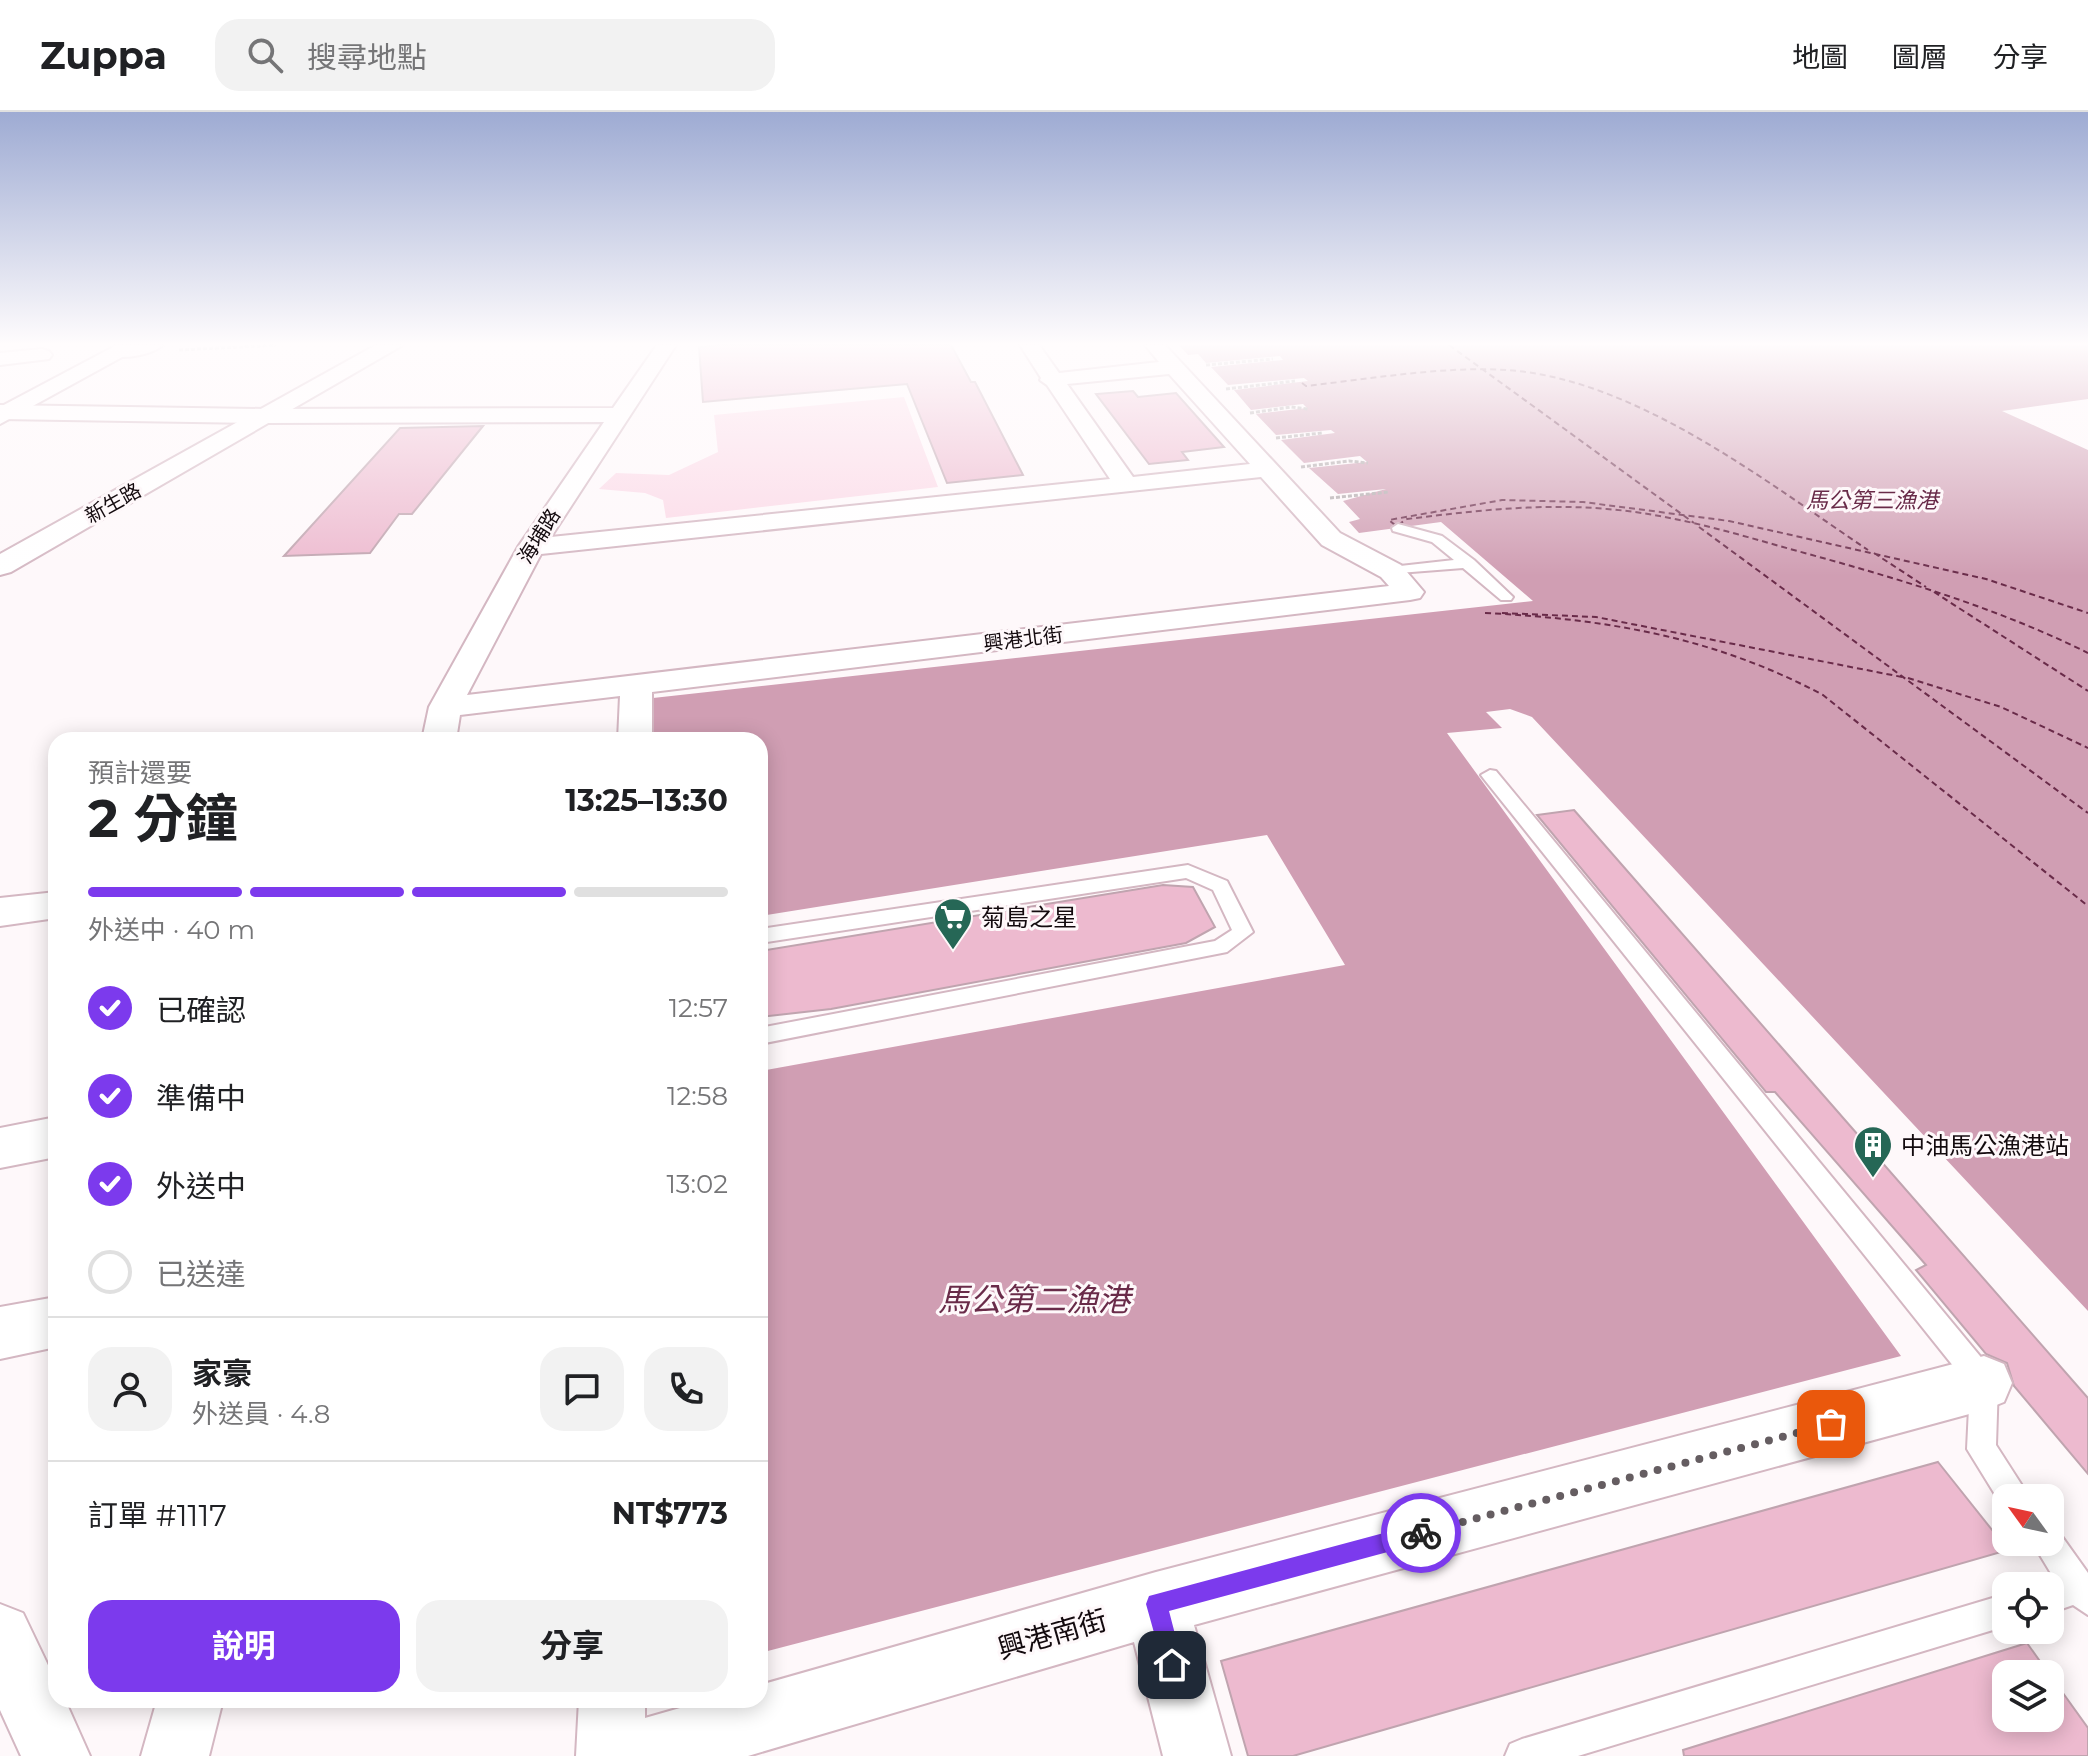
<!DOCTYPE html>
<html lang="zh-TW">
<meta charset="utf-8">
<style>
:root{--surface:#fff;--page:#f2f2f2;--text:#202124;--muted:#757577;--line:#e0e0e0;--accent:#7c3aed}
body{margin:0;font-family:Montserrat,"Noto Sans TC",sans-serif;background:var(--page);color:var(--text);height:100vh;display:flex;flex-direction:column;font-size:30px;white-space:nowrap}
*{box-sizing:border-box;margin:0}
p{font-size:26px;color:var(--muted)}
.icon{flex:none;width:44px;height:44px;fill:none;stroke:currentColor;stroke-width:2;stroke-linecap:round;stroke-linejoin:round}
.map{position:relative;flex:1;overflow:hidden}
.drawer{position:absolute;left:48px;top:620px;width:720px;height:976px;display:flex;flex-direction:column;background:var(--surface);border-radius:24px;box-shadow:0 4px 20px #0003}
.drawer>*{flex:none}
.needle{width:52px;rotate:303deg}
.controls{position:absolute;left:1992px;top:1372px;display:grid;gap:16px}
.controls a{display:grid;place-items:center;width:72px;height:72px;border-radius:16px;background:var(--surface);box-shadow:0 4px 20px #0003;font-size:40px}
.pin{position:absolute;display:grid;place-items:center;width:68px;height:68px;color:#fff;margin:-34px;border-radius:16px;box-shadow:0 4px 12px #0006}
.courier{position:absolute;display:grid;place-items:center;width:80px;height:80px;margin:-40px;border:6px solid #7c3aed;border-radius:50%;background:#fff;color:#222;box-shadow:0 2px 10px #0007}
.overview em{font-style:normal;font-weight:700}
.overview div{display:flex;flex-direction:column-reverse}
.overview{display:flex;align-items:center;justify-content:space-between;height:136px;padding:0 40px}
h1{font-size:52px;font-weight:700;line-height:60px}
.bar{display:grid;grid-template-columns:repeat(4,1fr);gap:12px 8px;align-content:center;height:96px;padding:0 40px}
.bar i{height:10px;border-radius:6px;background:var(--line)}
.bar .current{background:var(--accent)}
.bar p{grid-column:span 4}
.line{display:flex;align-items:center;gap:20px;padding:0 40px;border-top:2px solid var(--line)}
.line div{flex:1}
.round{display:grid;place-items:center;flex:none;width:84px;height:84px;border-radius:24px;background:var(--page)}
ol{padding:0 40px;list-style:none}
li{display:flex;align-items:center;gap:24px;height:88px}
li p{margin-inline-start:auto}
li .icon{padding:8px;border-radius:50%;background:var(--accent);color:#fff;stroke-width:4}
li:last-child{color:var(--muted)}
li i{width:44px;height:44px;border:4px solid var(--line);border-radius:50%}
.action{display:flex;gap:16px;margin-top:auto;padding:16px 40px}
.action a{flex:1;height:92px;border-radius:24px;background:var(--accent);color:#fff;font-size:32px;font-weight:700;line-height:92px;text-align:center}
.action a+a{background:var(--page);color:var(--text)}
header{display:flex;align-items:center;gap:48px;box-sizing:border-box;height:112px;padding:0 40px;background:var(--surface);border-bottom:2px solid var(--line)}
header strong{font-size:38px}
nav{display:flex;gap:44px;margin-inline-start:auto;font-size:28px}
.search{width:560px;height:72px;background:var(--page);display:flex;align-items:center;gap:20px;box-sizing:border-box;padding:0 28px;border-radius:24px;color:var(--muted);font-size:30px}
.map>svg:first-child{display:block}
</style>
<header>
<strong>Zuppa</strong>
<div class="search"><svg class="icon" aria-label="search" viewBox="0 0 24 24"><circle cx="10" cy="10" r="6"/><path d="M15 15l6 6"/></svg>搜尋地點</div>
<nav><a>地圖</a><a>圖層</a><a>分享</a></nav>
</header>
<div class="map">
<svg width="2088" height="1644" viewBox="0 0 2088 1644">
<rect width="100%" height="100%" fill="#fef8fa"/>
<path fill="#fbd8e6" d="M904,285L938,375L666,406L663,388L645,381L599,377L616,361L669,363L718,340L714,303Z"/>
<path fill="#d09eb3" d="M1179,233H2088V287L2002,299L2088,338V1199L1532,605L1510,597L1486,600L1502,616L1447,621L1901,1244L760,1541V959L1345,853L1267,723L760,804V628H652L653,586L1533,489L1441,410L1359,421L1349,410L1360,407L1343,389L1386,377L1338,382L1309,356L1367,350L1360,344L1304,351L1281,328L1335,321L1331,318L1276,323L1256,302L1307,296L1303,292L1251,298L1234,278L1308,269L1304,266L1228,273L1211,255L1283,248L1280,244L1206,251L1198,242L1188,243Z"/>
<g fill="none" stroke-linecap="round" stroke-linejoin="round">
<path stroke="#692b49" stroke-width="2" stroke-dasharray="6 4" stroke-linecap="butt" d="M1449,233L1694,411
M1302,271L1306,274C1370,267 1442,254 1506,258C1634,266 1765,369 1868,438
M1395,413L1389,408L1502,388L1583,390L1729,409L1986,467L2088,501
M1398,413L1407,407C1473,399 1540,391 1607,397C1670,402 1730,420 1790,437C1893,465 1993,494 2088,541
M1699,415L2088,701
M1874,441L1926,475
M1934,480L2088,579
M1485,501C1607,507 1714,525 1823,583L2088,794
M1502,501L1596,505L1902,565
M1908,566L2001,595L2088,636"/>
</g>
<path fill="#edbacf" stroke="#c0a4af" stroke-width="2" d="M720,233H951L971,270H975L1023,363L947,371L907,272L703,290L699,235Z
M1133,279L1138,285L1176,281L1224,335L1182,340L1188,348L1149,352L1096,282Z
M483,314L412,402H399L370,441L284,444L400,316Z
M1574,698L2088,1286V1362L2014,1274L2007,1251L1986,1242L1916,1158L1926,1153L1775,980H1766L1537,703Z
M1163,773L1193,775L1215,815L1186,831L831,897L760,905V839Z
M1938,1350L2008,1438L1293,1644H1248L1221,1549Z
M2027,1531L2049,1562H2006V1606H2050V1563L2088,1616V1644H1684L1683,1638Z"/>
<g fill="none" stroke-linecap="round" stroke-linejoin="round">
<g stroke="#d4b7c2" stroke-width="4">
<path id="service" d="M1398,412L1442,424L1474,448L1513,485L1511,488H1501L1463,456L1386,462V456L1391,455L1454,448L1432,430L1393,419L1392,416Z
M1490,658L1496,659L1994,1261L1998,1271L1996,1333L2030,1386H2006L2004,1397L1967,1337L1970,1275L1484,667L1481,663Z
M1188,753L1227,769L1253,820L1227,840L760,932V916L1215,829L1232,818L1213,778L1186,766L760,831V817Z
M2050,1416L2058,1419L2088,1461V1503L2073,1493L2050,1501V1474H2039L2055,1468L2032,1430H2050Z
M2006,1482V1514L1578,1644H1505L1510,1632L1522,1627Z"/>
</g>
<g stroke="#d4b7c2" stroke-width="4">
<path id="minor" d="M125,233H163C153,242 128,247 115,244L112,240L115,236Z
M657,233H676L551,425L1110,367L1047,273L1040,268L1041,266L1020,233H1039L1059,261L1159,250L1145,233H1165L1340,421L1401,453L1424,480L1420,486L1410,488L652,580V628H618L620,584L460,603L456,628H422L429,595L518,435L604,310L264,311L0,307V293L264,297L613,296ZM1169,262L1250,352L1133,365L1067,272ZM1261,365L1322,433L1381,465L1389,474L467,583L541,442Z
M42,237L49,239L52,243L49,247L0,253V241Z
M56,780V806L0,814V786Z
M56,1005V1045L0,1056V1016Z
M56,1185V1235L0,1247V1195Z
M1984,1244L2004,1252L2012,1271L2004,1290L1984,1298L1194,1513L1231,1644H1163L1134,1530L748,1644H576L579,1588H645V1606L708,1588H760V1573L1156,1460Z
M0,1492L23,1501L56,1570V1588H65L90,1644H21L0,1598Z
M157,1588H223L209,1644H141Z"/>
</g>
<g stroke="#d4b7c2" stroke-width="4">
<path id="secondary" d="M117,233H144L0,312V295Z
M376,233H403L11,460L0,463V442Z"/>
</g>
<path stroke="#afa8aa" stroke-width="3" stroke-dasharray="4 2" stroke-linecap="butt" d="M179,238L276,233
M1206,253L1273,247
M1226,277L1295,269
M1250,301L1291,295L1308,297
M1276,326L1322,321
M1301,355L1349,349L1368,351
M1330,386L1389,380"/>
<use href="#service" fill="#fff" fill-rule="evenodd"/>
<use href="#minor" fill="#fff" fill-rule="evenodd"/>
<use href="#secondary" fill="#fff" fill-rule="evenodd"/>
</g>
<linearGradient id="sky" x2="0" y2="1"><stop stop-color="#9eabd3"/><stop offset="0.5" stop-color="#fffcfd"/><stop offset="1" stop-color="#fffcfd" stop-opacity="0"/></linearGradient>
<rect width="2088" height="464" fill="url(#sky)"/>
<path fill="#7c3aed" d="M1421,1411L1428,1414L1431,1421L1428,1428L1421,1431L1169,1499L1183,1553L1180,1560L1172,1563L1165,1560L1146,1492L1149,1484Z"/>
<g fill="none" stroke-linecap="round" stroke-linejoin="round">
<path stroke="#655d61" stroke-width="8" stroke-dasharray="0 14.4" d="M1421,1421L1831,1312"/>
</g>
<defs>
<g id="supermarket-pin" transform="scale(2)"><path d="M0 17L-7.5 6A9.5 9.5 0 1 1 7.5 6Z" fill="#266756" stroke="#fef8fa"/><path d="M-6-5.5h2.5l.6 2H6L4.5 2H-2.5L-4.4-4H-6ZM-1.5 3.2a1.3 1.3 0 1 0 .1 0ZM3 3.2a1.3 1.3 0 1 0 .1 0Z" fill="#fff"/></g>
<g id="building-pin" transform="scale(2)"><path d="M0 17L-7.5 6A9.5 9.5 0 1 1 7.5 6Z" fill="#266756" stroke="#fef8fa"/><path d="M-4-6H4V6H1V3H-1V6H-4ZM-2.5-4.3h1.7v1.8h-1.7ZM.8-4.3h1.7v1.8H.8ZM-2.5-1h1.7V.8h-1.7ZM.8-1h1.7V.8H.8Z" fill="#fff"/></g>
</defs>
<g fill-rule="evenodd">
<use href="#supermarket-pin" x="953" y="805"/>
<use href="#building-pin" x="1873" y="1033"/>
</g>
<g text-anchor="middle" dominant-baseline="central" stroke-width="6" stroke-linejoin="round" paint-order="stroke">
<g font-size="20" fill="#130a0e" stroke="#fef8fa">
<text transform="translate(113 391) rotate(-29)">新生路</text>
<text transform="translate(539 424) rotate(-58)">海埔路</text>
<text transform="translate(1023 527) rotate(-7)">興港北街</text>
</g>
<g font-size="22" font-style="italic" fill="#692b49" stroke="#fef8fa">
<text x="1872" y="388">馬公第三漁港</text>
</g>
<g font-size="24" fill="#130a0e" stroke="#fef8fa" text-anchor="start">
<text x="981" y="805">菊島之星</text>
<text x="1901" y="1033">中油馬公漁港站</text>
</g>
<g font-size="28" fill="#130a0e" stroke="#fef8fa">
<text transform="translate(1052 1522) rotate(-16)">興港南街</text>
</g>
<g font-size="32" font-style="italic" fill="#692b49" stroke="#fef8fa">
<text x="1034" y="1187">馬公第二漁港</text>
</g>
</g>
</svg>
<div class="controls">
<a><svg class="needle" viewBox="-14 -14 28 28"><path d="M0-13l5 13h-10z" fill="#e53935"/><path d="M0 13l5-13h-10z" fill="#757577"/></svg></a>
<a><svg class="icon" aria-label="locate" viewBox="0 0 24 24"><circle cx="12" cy="12" r="6"/><path d="M12 2v4M12 18v4M2 12h4M18 12h4"/></svg></a>
<a><svg class="icon" aria-label="layers" viewBox="0 0 24 24"><path d="M12 4l9 5-9 5-9-5zM3 14l9 5 9-5"/></svg></a>
</div>
<div class="pin" style="left:1831px;top:1312px;background:#ea580c"><svg class="icon" aria-label="bag" viewBox="0 0 24 24"><path d="M5 8h14l-1 12H6zM9 8a3 3 0 0 1 6 0"/></svg></div>
<div class="pin" style="left:1172px;top:1553px;background:#1f2937"><svg class="icon" aria-label="home" viewBox="0 0 24 24"><path d="M3 11l9-7 9 7M6 9v11h12V9"/></svg></div>
<div class="courier" style="left:1421px;top:1421px"><svg class="icon" aria-label="bike" viewBox="0 0 24 24"><circle cx="6" cy="16" r="4"/><circle cx="18" cy="16" r="4"/><path d="M6 16l4-8h5l3 8M10 8l3 8H6M13 5h3"/></svg></div>
<section class="drawer">
<div class="overview"><div><h1>2 分鐘</h1><p>預計還要</p></div><em>13:25–13:30</em></div>
<div class="bar"><i class="current"></i><i class="current"></i><i class="current"></i><i></i><p>外送中 · 40 m</p></div>
<ol>
<li><svg class="icon" aria-label="check" viewBox="0 0 24 24"><path d="M5 12l5 5 9-10"/></svg>已確認<p>12:57</p></li>
<li><svg class="icon" aria-label="check" viewBox="0 0 24 24"><path d="M5 12l5 5 9-10"/></svg>準備中<p>12:58</p></li>
<li><svg class="icon" aria-label="check" viewBox="0 0 24 24"><path d="M5 12l5 5 9-10"/></svg>外送中<p>13:02</p></li>
<li><i></i>已送達</li>
</ol>
<div class="line" style="height:144px"><a class="round"><svg class="icon" aria-label="person" viewBox="0 0 24 24"><circle cx="12" cy="8" r="4"/><path d="M4 21q1-7 8-7t8 7"/></svg></a><div><b>家豪</b><p>外送員 · 4.8</p></div><a class="round"><svg class="icon" aria-label="chat" viewBox="0 0 24 24"><path d="M4 5h16v11H9l-5 4z"/></svg></a><a class="round"><svg class="icon" aria-label="phone" viewBox="0 0 24 24"><path d="M5 4h4l2 5-3 2q2 4 5 5l2-3 5 2v4C11 20 4 13 5 4z"/></svg></a></div>
<div class="line" style="height:104px"><div>訂單 #1117</div><b>NT$773</b></div>
<div class="action"><a>說明</a><a>分享</a></div>
</section>
</div>
